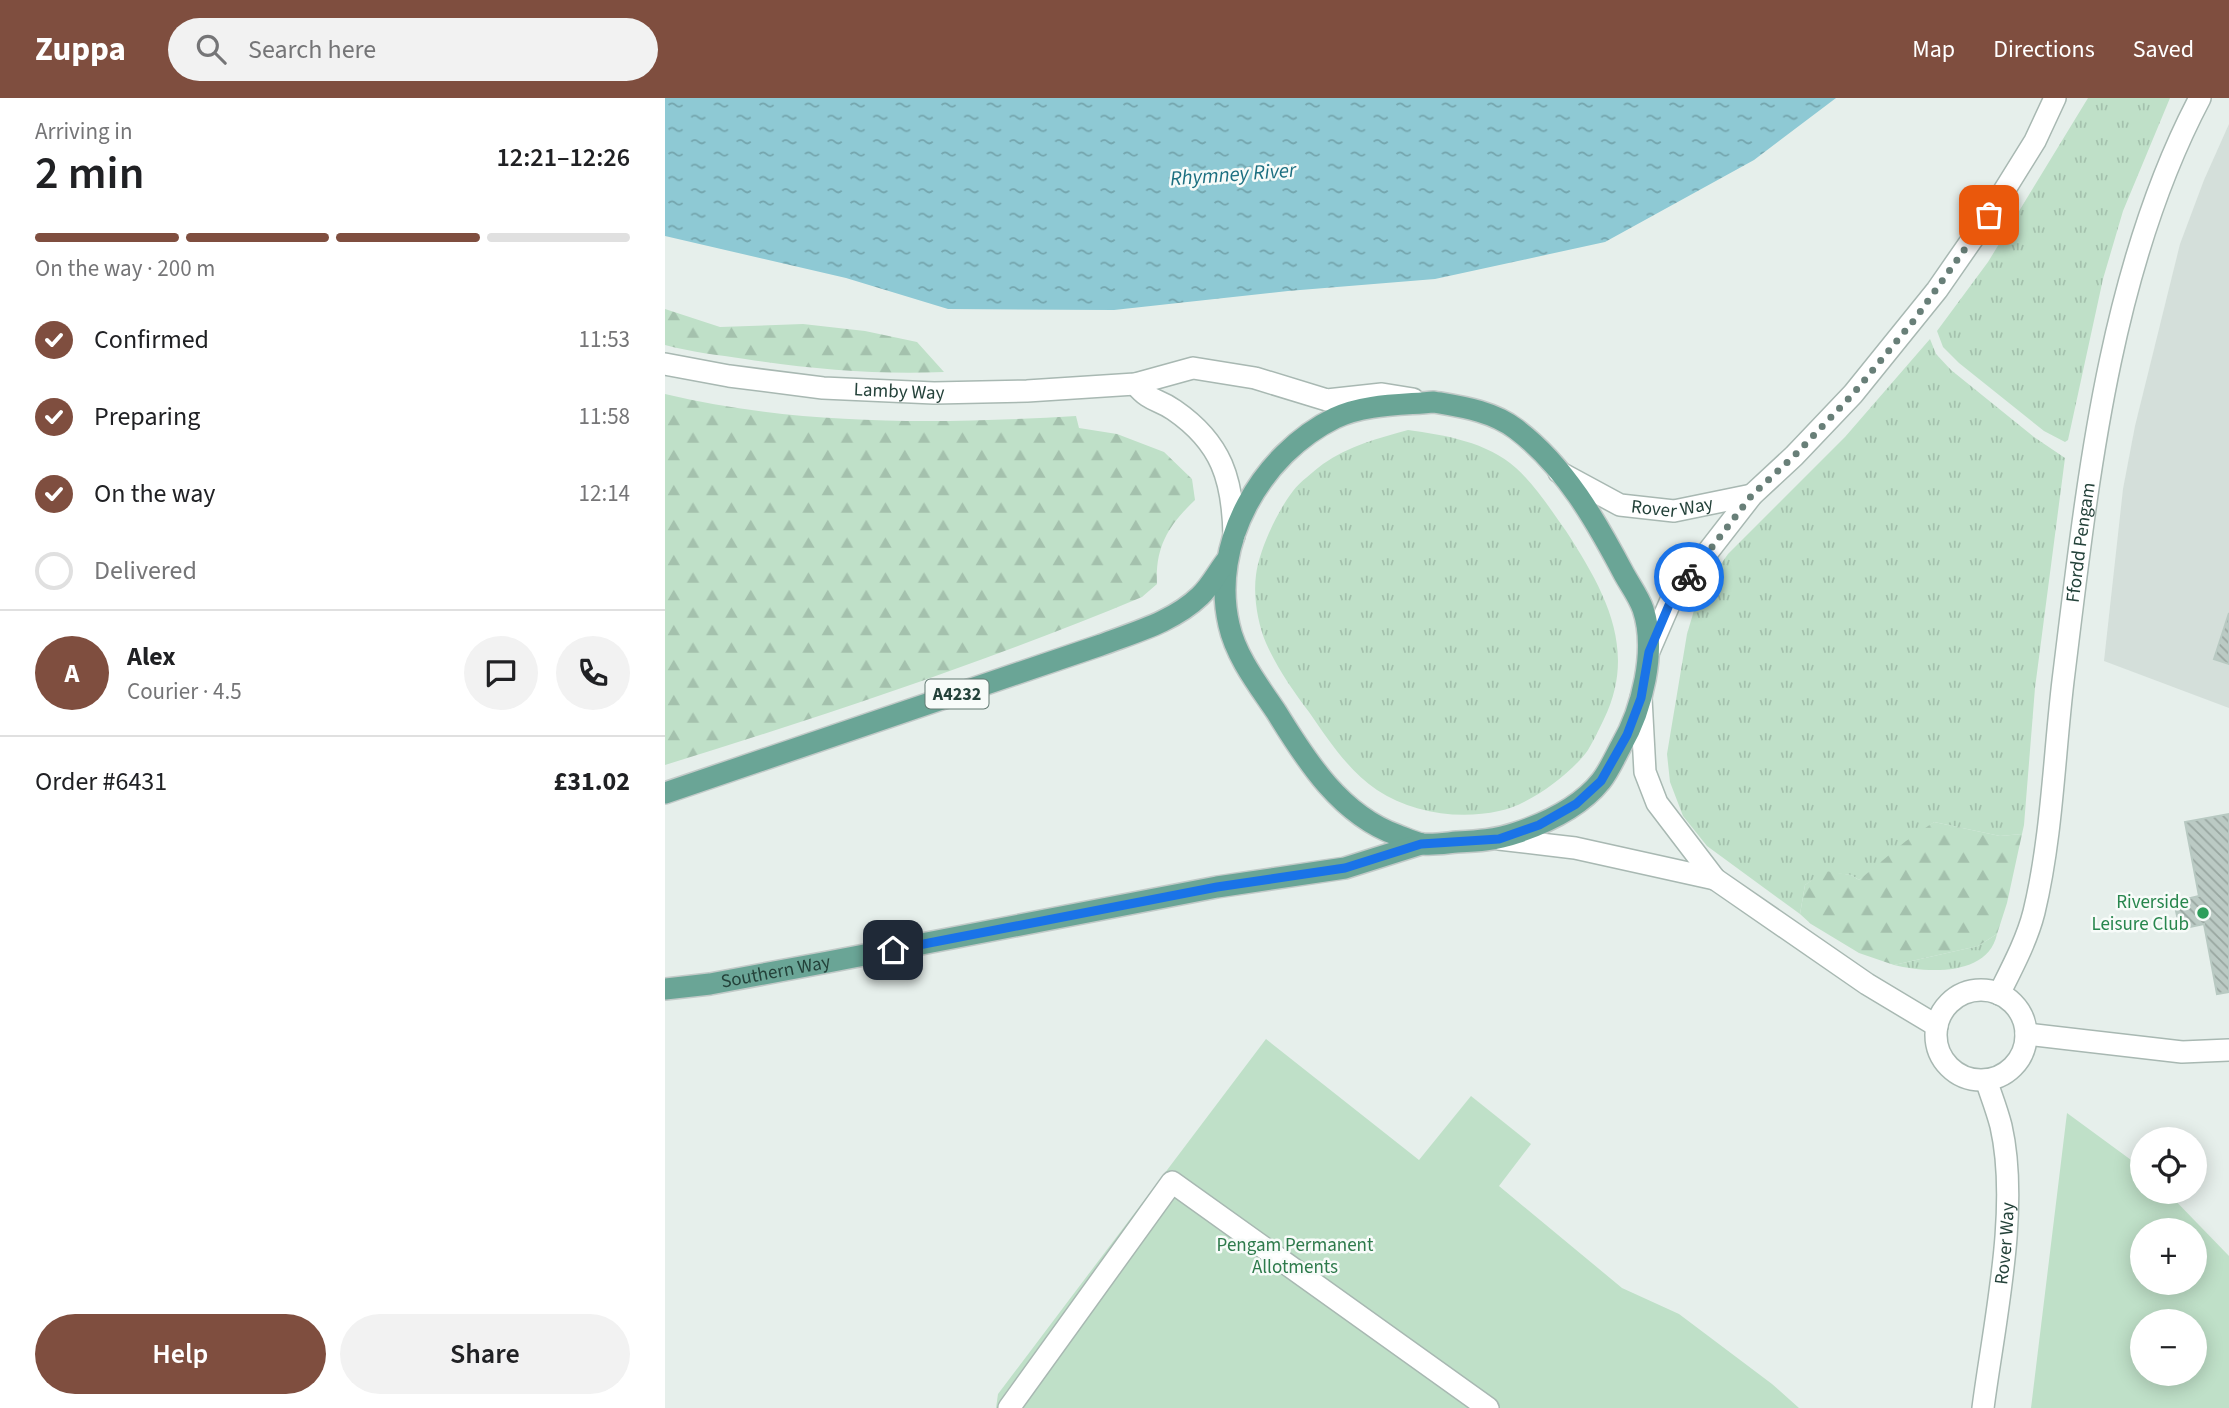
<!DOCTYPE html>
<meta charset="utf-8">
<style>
:root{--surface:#fff;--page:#f2f2f2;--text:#202124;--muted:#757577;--line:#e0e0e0;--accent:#7f4e3f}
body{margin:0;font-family:"Source Sans 3",sans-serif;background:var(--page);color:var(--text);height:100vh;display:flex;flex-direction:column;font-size:26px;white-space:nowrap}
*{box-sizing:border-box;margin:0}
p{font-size:23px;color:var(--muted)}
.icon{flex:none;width:38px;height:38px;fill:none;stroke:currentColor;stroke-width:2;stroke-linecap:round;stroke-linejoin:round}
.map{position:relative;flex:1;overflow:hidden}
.sheet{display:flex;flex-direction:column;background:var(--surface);width:665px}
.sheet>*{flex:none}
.tools{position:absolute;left:1465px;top:1029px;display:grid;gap:14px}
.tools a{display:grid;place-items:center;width:77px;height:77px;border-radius:50%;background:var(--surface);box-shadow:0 4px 18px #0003;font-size:35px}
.pin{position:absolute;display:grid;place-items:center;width:60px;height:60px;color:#fff;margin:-30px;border-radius:14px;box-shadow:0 4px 10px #0006}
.courier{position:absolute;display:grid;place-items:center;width:70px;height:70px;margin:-35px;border:5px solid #1a73e8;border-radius:50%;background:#fff;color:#222;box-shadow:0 2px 9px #0007}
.overview em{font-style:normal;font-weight:600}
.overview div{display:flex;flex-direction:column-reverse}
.overview{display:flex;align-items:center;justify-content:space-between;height:119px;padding:0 35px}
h1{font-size:46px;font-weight:600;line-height:52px}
.bar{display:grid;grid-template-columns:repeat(4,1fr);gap:10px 7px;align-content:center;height:84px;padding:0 35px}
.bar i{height:9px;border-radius:5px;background:var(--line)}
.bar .active{background:var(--accent)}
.bar p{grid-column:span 4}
.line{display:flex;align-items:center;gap:18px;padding:0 35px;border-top:2px solid var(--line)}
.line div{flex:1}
.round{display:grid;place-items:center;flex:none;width:74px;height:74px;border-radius:37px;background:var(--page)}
ol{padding:0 35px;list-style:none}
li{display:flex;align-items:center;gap:21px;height:77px}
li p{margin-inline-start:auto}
li .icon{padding:7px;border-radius:50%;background:var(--accent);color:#fff;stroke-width:4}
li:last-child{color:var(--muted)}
li i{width:38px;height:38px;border:4px solid var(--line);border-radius:50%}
.cta{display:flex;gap:14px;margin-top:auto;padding:14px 35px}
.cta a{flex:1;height:80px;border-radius:42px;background:var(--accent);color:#fff;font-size:28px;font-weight:600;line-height:80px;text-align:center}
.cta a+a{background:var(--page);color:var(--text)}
header{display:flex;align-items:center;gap:42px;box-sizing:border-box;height:98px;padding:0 35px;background:var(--accent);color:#fff}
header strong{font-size:33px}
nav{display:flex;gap:38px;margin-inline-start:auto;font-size:24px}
.search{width:490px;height:63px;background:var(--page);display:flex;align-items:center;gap:18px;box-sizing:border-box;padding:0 24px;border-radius:38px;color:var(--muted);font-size:26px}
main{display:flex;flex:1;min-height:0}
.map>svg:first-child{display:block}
</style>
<header>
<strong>Zuppa</strong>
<div class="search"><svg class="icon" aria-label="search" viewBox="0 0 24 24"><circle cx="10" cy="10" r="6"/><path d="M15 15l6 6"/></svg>Search here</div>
<nav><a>Map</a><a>Directions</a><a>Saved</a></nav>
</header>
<main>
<section class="sheet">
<div class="overview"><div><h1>2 min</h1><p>Arriving in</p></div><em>12:21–12:26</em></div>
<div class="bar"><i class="active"></i><i class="active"></i><i class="active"></i><i></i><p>On the way · 200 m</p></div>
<ol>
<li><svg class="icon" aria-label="check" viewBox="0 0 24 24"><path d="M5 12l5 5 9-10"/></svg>Confirmed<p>11:53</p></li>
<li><svg class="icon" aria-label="check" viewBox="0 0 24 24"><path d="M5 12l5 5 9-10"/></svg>Preparing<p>11:58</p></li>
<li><svg class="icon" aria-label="check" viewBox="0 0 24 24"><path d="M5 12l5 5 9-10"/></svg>On the way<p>12:14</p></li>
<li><i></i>Delivered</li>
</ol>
<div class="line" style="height:126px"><b class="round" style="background:var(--accent);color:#fff">A</b><div><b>Alex</b><p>Courier · 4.5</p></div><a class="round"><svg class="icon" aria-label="chat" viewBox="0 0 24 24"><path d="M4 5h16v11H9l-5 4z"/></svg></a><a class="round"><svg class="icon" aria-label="phone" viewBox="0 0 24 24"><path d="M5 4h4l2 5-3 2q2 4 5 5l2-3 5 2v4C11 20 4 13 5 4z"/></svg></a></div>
<div class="line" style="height:91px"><div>Order #6431</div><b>£31.02</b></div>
<div class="cta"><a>Help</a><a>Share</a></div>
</section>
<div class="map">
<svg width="1564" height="1310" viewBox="0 0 1564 1310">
<defs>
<pattern id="grass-tufts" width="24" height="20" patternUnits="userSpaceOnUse" patternTransform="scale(1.75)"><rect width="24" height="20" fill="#bfe0c8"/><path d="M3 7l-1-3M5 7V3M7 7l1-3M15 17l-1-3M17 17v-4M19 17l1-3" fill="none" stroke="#a4c1ad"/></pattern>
<pattern id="forest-firs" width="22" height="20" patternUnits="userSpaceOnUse" patternTransform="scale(1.75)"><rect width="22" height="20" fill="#bfe0c8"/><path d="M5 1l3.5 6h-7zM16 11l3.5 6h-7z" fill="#a4c1ad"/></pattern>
<pattern id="water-ripples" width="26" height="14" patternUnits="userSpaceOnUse" patternTransform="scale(1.75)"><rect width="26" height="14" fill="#8ec9d4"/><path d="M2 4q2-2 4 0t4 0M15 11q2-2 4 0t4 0" fill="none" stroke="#74a5ad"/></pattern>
<pattern id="building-back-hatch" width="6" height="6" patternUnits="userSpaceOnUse" patternTransform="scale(1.75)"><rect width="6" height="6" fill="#bbcac4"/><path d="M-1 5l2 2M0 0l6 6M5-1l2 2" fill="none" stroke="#98a6a0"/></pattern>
</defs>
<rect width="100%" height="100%" fill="#e6efeb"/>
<path fill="#d4dfda" d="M1564,26V610L1439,563L1458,391L1470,328L1515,146L1539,82Z"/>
<path fill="url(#grass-tufts)" d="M1423,0H1505L1458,113L1438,181L1403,342L1400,344L1379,333L1294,265L1278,249L1272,233L1323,164Z
M1265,241L1271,256L1286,272L1369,339L1400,360L1370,590L1359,727L1357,736L1335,738L1269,724L1194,782L1186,777L1160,774L1140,787L1135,816L1042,748L1018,718L1005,684L1002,656L1022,536L1033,499L1063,456L1180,339Z
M743,332C780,337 822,344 851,370C870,387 886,412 901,433C939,492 973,551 939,621C934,631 929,642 923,652C906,676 864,707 834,713C794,722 746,715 712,692C683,672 664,643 644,614C628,593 612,570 601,545C593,526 588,499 591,477C594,452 612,414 628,393C635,384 648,374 658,366C683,348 714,340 743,332Z
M1332,836C1323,879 1261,875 1229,867L1313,848Z"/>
<path fill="url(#forest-firs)" d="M0,211L55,229L138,226L200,233L252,244L279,274C212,277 146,271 80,261C53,257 26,254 0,247Z
M0,296C134,328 274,326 411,318L414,330L452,336L499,354L527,381L530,402C504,427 490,448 492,486L477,499C321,564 161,617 0,667Z
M1269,724L1335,738L1357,736L1342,805L1332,836L1313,848L1229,867L1194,855L1146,826L1135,816L1140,787L1160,773L1186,777L1194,782L1241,743Z"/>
<path fill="#bfe0c8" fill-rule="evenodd" d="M601,941L754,1062L806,998L866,1046L834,1088L957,1190L1014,1216L1107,1286L1134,1310H331L333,1296Z
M1402,1015L1477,1070V1094H1502L1564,1158V1310H1366ZM1477,1132H1530V1185H1477ZM1477,1223H1530V1276H1477Z"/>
<path fill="url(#water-ripples)" d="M0,0H1171L1089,62L940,144L770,181L623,193L449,212L283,211L181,180L0,138Z"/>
<path fill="url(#building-back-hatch)" stroke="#b8c9c2" stroke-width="2" d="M1564,515V566L1549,561Z
M1564,716V894L1552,896L1539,826L1515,831L1509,804L1534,798L1520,724Z"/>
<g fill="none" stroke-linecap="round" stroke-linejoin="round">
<g stroke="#a8b8b2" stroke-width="24">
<g id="minor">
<path id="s1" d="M0,266L64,278L158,290L269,295L362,293L470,286L528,270L590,280L662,302L717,296L748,301"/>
<path d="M470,286C486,305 492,300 509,312C557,345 568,382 569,438"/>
<path id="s2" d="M894,374L955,407L1009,413L1087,397"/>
<path d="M984,553L1007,500L1087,397L1129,358L1188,296L1272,192L1324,117L1370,43L1390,0"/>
<path d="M976,600L980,674L992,705L1050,781L1202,886L1272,928"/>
<path d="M834,741L910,750L1050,781"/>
<circle cx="1316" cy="937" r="45"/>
<path id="s3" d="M1334,896C1347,870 1362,842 1369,814C1387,739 1389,659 1398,583C1422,390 1443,174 1535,0"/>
<path d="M1361,936L1517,954L1564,952"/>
<path d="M344,1310L507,1084L823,1310"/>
<path id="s4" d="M1318,1310C1329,1225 1355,1111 1336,1028C1332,1012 1326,997 1321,982"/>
</g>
</g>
<g stroke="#c2cac8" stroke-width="24">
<g id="major">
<path d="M769,304C798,309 827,313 851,331C900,368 931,423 959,476C965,487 974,499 978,511C992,552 977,612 956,648C950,659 944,673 936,683C916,708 881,725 851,735C831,742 812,743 792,744C781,745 769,747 758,746C750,745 740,740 732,737C676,717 642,664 612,615C594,588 571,559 564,527C545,446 596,356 670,320C699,306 737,307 769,304Z"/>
<path d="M0,695L436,547C470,534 508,524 535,498C546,488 553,473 562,462"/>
<path id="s5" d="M0,891L45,886L163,864L552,789L680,770L756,746"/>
</g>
</g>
<use href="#minor" stroke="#fff" stroke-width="21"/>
<use href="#major" stroke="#6aa596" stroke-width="21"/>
</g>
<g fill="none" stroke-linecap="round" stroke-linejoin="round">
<path stroke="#687f78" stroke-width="7" stroke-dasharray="0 12.6" d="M1024,479L1087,397L1129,358L1188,296L1250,221L1324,117"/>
<path stroke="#1a73e8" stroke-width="9" d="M228,852L552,789L680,770L756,746L834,741L874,727L911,706L936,683L962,637L976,600L984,554L1007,500L1024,479"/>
</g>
<circle fill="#2e9e5b" stroke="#f7fbf9" stroke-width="2.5" cx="1538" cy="815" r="7"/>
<g text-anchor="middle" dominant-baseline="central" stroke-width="5" stroke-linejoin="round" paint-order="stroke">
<rect fill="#f7fbf9" stroke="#637a73" stroke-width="2" x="260.5" y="581.5" width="63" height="29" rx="5"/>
<g font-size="18" font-weight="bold" fill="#24423a">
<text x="292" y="596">A4232</text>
</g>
<g font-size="19" fill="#24423a" stroke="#f7fbf9">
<text stroke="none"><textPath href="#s1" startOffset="236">Lamby Way</textPath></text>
<text stroke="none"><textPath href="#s2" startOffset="122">Rover Way</textPath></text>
<text stroke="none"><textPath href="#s3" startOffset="462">Ffordd Pengam</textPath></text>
<text stroke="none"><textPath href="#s5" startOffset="112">Southern Way</textPath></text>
<text stroke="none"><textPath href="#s4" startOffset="166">Rover Way</textPath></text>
</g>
<g font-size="19" fill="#27864d" stroke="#f7fbf9" text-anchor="end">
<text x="1524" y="804">Riverside<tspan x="1524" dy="22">Leisure Club</tspan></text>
</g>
<g font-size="19" fill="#2d7a4b" stroke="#f7fbf9">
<text x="630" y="1147">Pengam Permanent<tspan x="630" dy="22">Allotments</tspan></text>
</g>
<g font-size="21" font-style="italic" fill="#1c6f80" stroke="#f7fbf9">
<text transform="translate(568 76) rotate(-4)">Rhymney River</text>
</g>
</g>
</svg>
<div class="tools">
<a><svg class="icon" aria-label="locate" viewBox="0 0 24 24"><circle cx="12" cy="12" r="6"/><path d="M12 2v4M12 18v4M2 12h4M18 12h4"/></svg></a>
<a>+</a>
<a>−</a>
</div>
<div class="pin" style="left:1324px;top:117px;background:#ea580c"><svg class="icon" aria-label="bag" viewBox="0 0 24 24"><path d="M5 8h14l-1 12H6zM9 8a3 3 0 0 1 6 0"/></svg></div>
<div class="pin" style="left:228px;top:852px;background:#1f2937"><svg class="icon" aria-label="home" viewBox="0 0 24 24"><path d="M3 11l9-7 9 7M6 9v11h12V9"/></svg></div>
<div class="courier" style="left:1024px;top:479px"><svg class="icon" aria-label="bike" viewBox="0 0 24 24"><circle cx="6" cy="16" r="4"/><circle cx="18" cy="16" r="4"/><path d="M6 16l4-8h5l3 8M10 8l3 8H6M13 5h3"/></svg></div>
</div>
</main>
